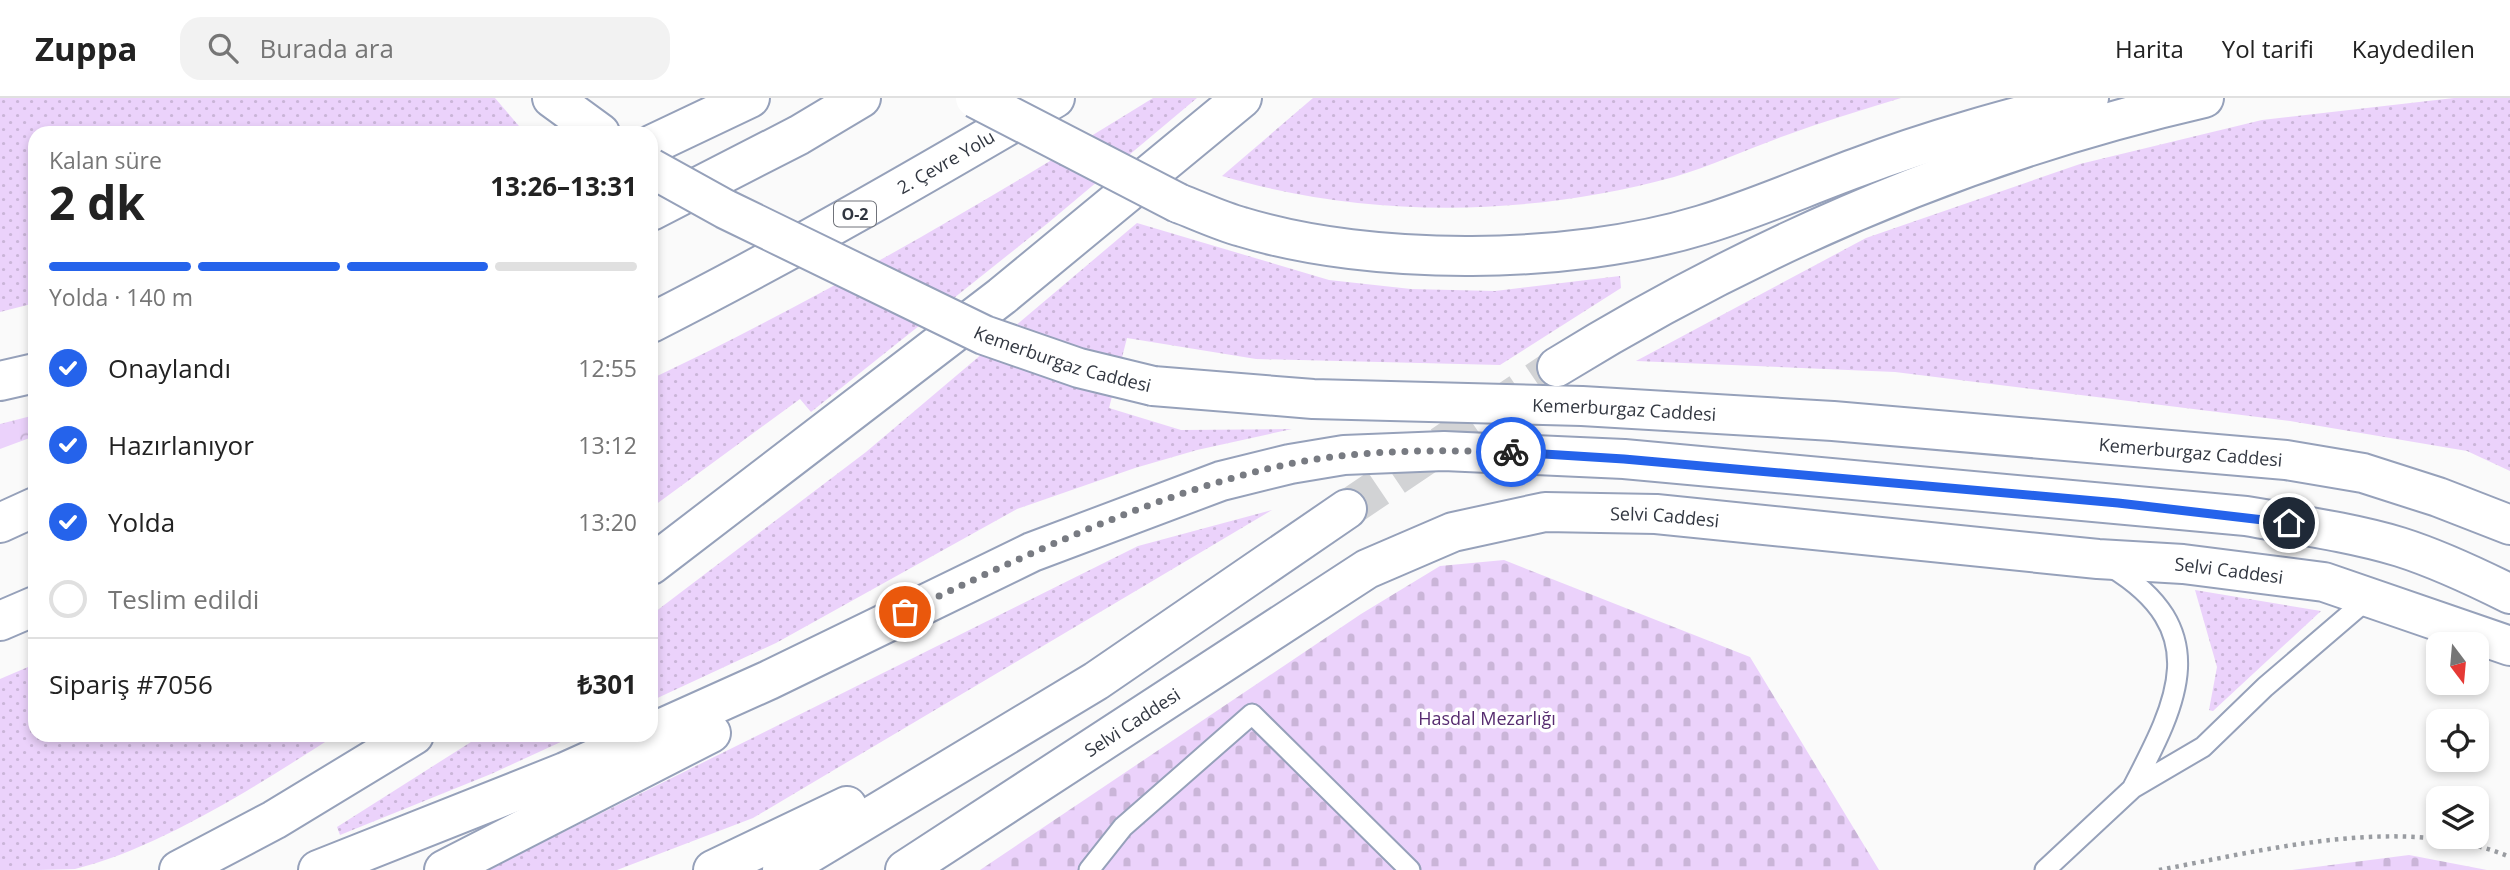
<!DOCTYPE html>
<html lang="tr">
<meta charset="utf-8">
<style>
:root{--surface:#fff;--page:#f2f2f2;--text:#222;--muted:#767676;--line:#e0e0e0;--accent:#2563eb}
body{margin:0;font-family:"Open Sans",sans-serif;background:var(--page);color:var(--text);height:100vh;display:flex;flex-direction:column;font-size:26px;white-space:nowrap}
*{box-sizing:border-box;margin:0}
p{font-size:23px;color:var(--muted)}
.icon{flex:none;width:38px;height:38px;fill:none;stroke:currentColor;stroke-width:2;stroke-linecap:round;stroke-linejoin:round}
.map{position:relative;flex:1;overflow:hidden}
.drawer{position:absolute;left:28px;top:28px;width:630px;height:616px;display:flex;flex-direction:column;background:var(--surface);border-radius:21px;box-shadow:0 4px 10px #0003}
.drawer>*{flex:none}
.needle{width:46px;rotate:164deg}
.buttons{position:absolute;left:2426px;top:534px;display:grid;gap:14px}
.buttons a{display:grid;place-items:center;width:63px;height:63px;border-radius:14px;background:var(--surface);box-shadow:0 4px 10px #0003;font-size:35px}
.pin{position:absolute;display:grid;place-items:center;width:60px;height:60px;color:#fff;margin:-30px;border:4px solid #fff;border-radius:50%;box-shadow:0 2px 7px #0007}
.courier{position:absolute;display:grid;place-items:center;width:70px;height:70px;margin:-35px;border:5px solid #2563eb;border-radius:50%;background:#fff;color:#222;box-shadow:0 2px 9px #0007}
.headline em{font-style:normal;font-weight:700}
.headline div{display:flex;flex-direction:column-reverse}
.headline{display:flex;align-items:center;justify-content:space-between;height:119px;padding:0 21px}
h1{font-size:46px;font-weight:700;line-height:52px}
.bar{display:grid;grid-template-columns:repeat(4,1fr);gap:10px 7px;align-content:center;height:84px;padding:0 21px}
.bar i{height:9px;border-radius:5px;background:var(--line)}
.bar .selected{background:var(--accent)}
.bar p{grid-column:span 4}
.line{display:flex;align-items:center;gap:18px;padding:0 21px;border-top:2px solid var(--line)}
.line div{flex:1}
ol{padding:0 21px;list-style:none}
li{display:flex;align-items:center;gap:21px;height:77px}
li p{margin-inline-start:auto}
li .icon{padding:7px;border-radius:50%;background:var(--accent);color:#fff;stroke-width:4}
li:last-child{color:var(--muted)}
li i{width:38px;height:38px;border:4px solid var(--line);border-radius:50%}
header{display:flex;align-items:center;gap:42px;box-sizing:border-box;height:98px;padding:0 35px;background:var(--surface);border-bottom:2px solid var(--line)}
header strong{font-size:33px}
nav{display:flex;gap:38px;margin-inline-start:auto;font-size:24px}
.search{width:490px;height:63px;background:var(--page);display:flex;align-items:center;gap:18px;box-sizing:border-box;padding:0 24px;border-radius:21px;color:var(--muted);font-size:26px}
.map>svg:first-child{display:block}
</style>
<header>
<strong>Zuppa</strong>
<div class="search"><svg class="icon" aria-label="search" viewBox="0 0 24 24"><circle cx="10" cy="10" r="6"/><path d="M15 15l6 6"/></svg>Burada ara</div>
<nav><a>Harita</a><a>Yol tarifi</a><a>Kaydedilen</a></nav>
</header>
<div class="map">
<svg width="2510" height="772" viewBox="0 0 2510 772">
<defs>
<pattern id="grass-dots" width="8" height="8" patternUnits="userSpaceOnUse" patternTransform="scale(1.75)"><rect width="8" height="8" fill="#ebd2fb"/><path d="M2 2h.1M6 6h.1" fill="none" stroke="#cab5d8" stroke-width="1.8" stroke-linecap="round"/></pattern>
<pattern id="forest-crowns" width="20" height="18" patternUnits="userSpaceOnUse" patternTransform="scale(1.75)"><rect width="20" height="18" fill="#ebd2fb"/><path d="M2 6a3 3 0 1 1 6 0M12 15a3 3 0 1 1 6 0" fill="none" stroke="#cab5d8"/></pattern>
<pattern id="cemetery-stones" width="16" height="16" patternUnits="userSpaceOnUse" patternTransform="scale(1.75)"><rect width="16" height="16" fill="#ebd2fb"/><path d="M2 7V4a2 2 0 0 1 4 0v3zM10 15v-3a2 2 0 0 1 4 0v3z" fill="#cab5d8"/></pattern>
</defs>
<rect width="100%" height="100%" fill="#fafafa"/>
<path fill="url(#grass-dots)" d="M0,0H495L525,35H35V205L0,214Z
M1153,0H1197L1048,125L811,314L800,301L651,410V281C824,199 990,101 1153,0Z
M1313,0H1901C1862,12 1822,24 1784,38C1748,51 1711,68 1674,79C1528,119 1368,121 1222,78Z
M2454,0H2510V373L2467,353L2290,323L1895,274L1636,263L1866,140L2080,66L2262,22Z
M1137,125L1329,182L1411,191L1495,193L1620,178L1621,190L1500,267L1256,261L1127,240L1109,310L1181,332L1292,331L1197,352L1135,370L1017,411L776,545L651,603V517L866,354Z
M1272,412L753,720L617,772H487L1138,448Z
M2195,492L2321,513L2213,613L2209,612L2217,569Z
M35,566V637H336C261,685 161,750 75,771C53,772 23,772 0,772V581Z
M482,637H576L491,676L340,737L337,729Z"/>
<path fill="url(#forest-crowns)" d="M35,317V338L0,351V326Z"/>
<path fill="url(#cemetery-stones)" d="M1504,462L1750,559L1879,772H980L1361,516L1440,468Z
M2409,757L2487,772H2292Z"/>
<g fill="none" stroke-linecap="round" stroke-linejoin="round">
<path stroke="#d2d3d5" stroke-width="38" stroke-dasharray="38 19" stroke-linecap="butt" d="M1347,411L1557,269"/>
<g stroke="#96a1ba" stroke-width="23">
<path id="lane" d="M2111,469C2214,532 2178,603 2133,689
M1089,772L1123,729L1252,616L1410,772
M2045,772L2133,690L2203,649L2265,589L2370,499"/>
</g>
<g stroke="#96a1ba" stroke-width="42">
<g id="primary">
<path d="M552,0L600,35"/>
<path d="M1178,105C1199,113 1220,123 1242,129C1373,169 1571,167 1702,127C1755,111 1804,89 1856,70C1932,41 2010,20 2089,0"/>
<path d="M1557,269C1758,145 1973,53 2204,0"/>
<path id="s1" d="M1153,288L1313,301L1582,308L1833,323L2286,362L2363,375L2438,399L2510,427"/>
<path d="M713,772L847,708"/>
<path d="M782,772L1096,583L1347,411"/>
<path id="s2" d="M905,772L1367,471L1453,434L1545,414L1656,416L2098,461L2183,466L2324,484L2510,548"/>
</g>
</g>
<g stroke="#96a1ba" stroke-width="42">
<g id="highway">
<path d="M651,47L750,0"/>
<path d="M651,113L799,37L861,0"/>
<path id="s3" d="M651,225C789,155 922,78 1055,0"/>
<path d="M0,283L35,275"/>
<path d="M0,425L35,409"/>
<path d="M651,467L1002,198L1242,0"/>
<path d="M0,523L35,508"/>
<path d="M651,635L769,582L1032,454L1221,383L1290,366L1344,357L1444,353L1624,361L2246,418C2297,427 2350,434 2400,449C2438,461 2474,478 2510,496"/>
<path d="M179,772L274,722L414,637"/>
<path d="M318,772L565,674L647,637"/>
<path d="M444,772L711,635"/>
</g>
</g>
<path stroke="#999ca1" stroke-width="4.5" stroke-dasharray="3.5 5" stroke-linecap="butt" d="M2159,772C2266,752 2406,715 2510,759"/>
<use href="#lane" stroke="#fff" stroke-width="19"/>
<use href="#primary" stroke="#fff" stroke-width="38"/>
<use href="#highway" stroke="#fff" stroke-width="38"/>
<g stroke="#96a1ba" stroke-width="42" stroke-linecap="butt">
<g id="primary-bridge">
<path d="M975,0L1178,105"/>
<path id="s4" d="M651,70L725,111L984,237L1079,270L1153,288"/>
</g>
</g>
<use href="#primary-bridge" stroke="#fff" stroke-width="38"/>
</g>
<g fill="none" stroke-linecap="round" stroke-linejoin="round">
<path stroke="#787b82" stroke-width="7" stroke-dasharray="0 12.6" d="M905,514C1026,457 1157,394 1289,366C1362,351 1437,352 1511,354"/>
<path stroke="#2563eb" stroke-width="9" d="M1511,354L1624,361L2118,405L2289,425"/>
</g>
<g text-anchor="middle" dominant-baseline="central" stroke-width="7" stroke-linejoin="round" paint-order="stroke">
<rect fill="#fff" stroke="#70737a" stroke-width="2" x="834" y="103.5" width="42" height="25" rx="5"/>
<g font-size="16" font-weight="bold" fill="#323741">
<text x="855" y="116">O-2</text>
</g>
<g font-size="18" fill="#323741" stroke="#fff">
<text stroke="none"><textPath href="#s3" startOffset="336">2. Çevre Yolu</textPath></text>
<text stroke="none"><textPath href="#s4" startOffset="455">Kemerburgaz Caddesi</textPath></text>
<text stroke="none"><textPath href="#s1" startOffset="472">Kemerburgaz Caddesi</textPath></text>
<text stroke="none"><textPath href="#s1" startOffset="1040">Kemerburgaz Caddesi</textPath></text>
<text stroke="none"><textPath href="#s2" startOffset="859">Selvi Caddesi</textPath></text>
<text stroke="none"><textPath href="#s2" startOffset="1426">Selvi Caddesi</textPath></text>
<text stroke="none"><textPath href="#s2" startOffset="271">Selvi Caddesi</textPath></text>
</g>
<g font-size="18" fill="#572c70" stroke="#fff">
<text x="1487" y="620">Hasdal Mezarlığı</text>
</g>
</g>
</svg>
<div class="buttons">
<a><svg class="needle" viewBox="-14 -14 28 28"><path d="M0-13l5 13h-10z" fill="#e53935"/><path d="M0 13l5-13h-10z" fill="#767676"/></svg></a>
<a><svg class="icon" aria-label="locate" viewBox="0 0 24 24"><circle cx="12" cy="12" r="6"/><path d="M12 2v4M12 18v4M2 12h4M18 12h4"/></svg></a>
<a><svg class="icon" aria-label="layers" viewBox="0 0 24 24"><path d="M12 4l9 5-9 5-9-5zM3 14l9 5 9-5"/></svg></a>
</div>
<div class="pin" style="left:905px;top:514px;background:#ea580c"><svg class="icon" aria-label="bag" viewBox="0 0 24 24"><path d="M5 8h14l-1 12H6zM9 8a3 3 0 0 1 6 0"/></svg></div>
<div class="pin" style="left:2289px;top:425px;background:#1f2937"><svg class="icon" aria-label="home" viewBox="0 0 24 24"><path d="M3 11l9-7 9 7M6 9v11h12V9"/></svg></div>
<div class="courier" style="left:1511px;top:354px"><svg class="icon" aria-label="bike" viewBox="0 0 24 24"><circle cx="6" cy="16" r="4"/><circle cx="18" cy="16" r="4"/><path d="M6 16l4-8h5l3 8M10 8l3 8H6M13 5h3"/></svg></div>
<section class="drawer">
<div class="headline"><div><h1>2 dk</h1><p>Kalan süre</p></div><em>13:26–13:31</em></div>
<div class="bar"><i class="selected"></i><i class="selected"></i><i class="selected"></i><i></i><p>Yolda · 140 m</p></div>
<ol>
<li><svg class="icon" aria-label="check" viewBox="0 0 24 24"><path d="M5 12l5 5 9-10"/></svg>Onaylandı<p>12:55</p></li>
<li><svg class="icon" aria-label="check" viewBox="0 0 24 24"><path d="M5 12l5 5 9-10"/></svg>Hazırlanıyor<p>13:12</p></li>
<li><svg class="icon" aria-label="check" viewBox="0 0 24 24"><path d="M5 12l5 5 9-10"/></svg>Yolda<p>13:20</p></li>
<li><i></i>Teslim edildi</li>
</ol>
<div class="line" style="height:91px"><div>Sipariş #7056</div><b>₺301</b></div>
</section>
</div>
